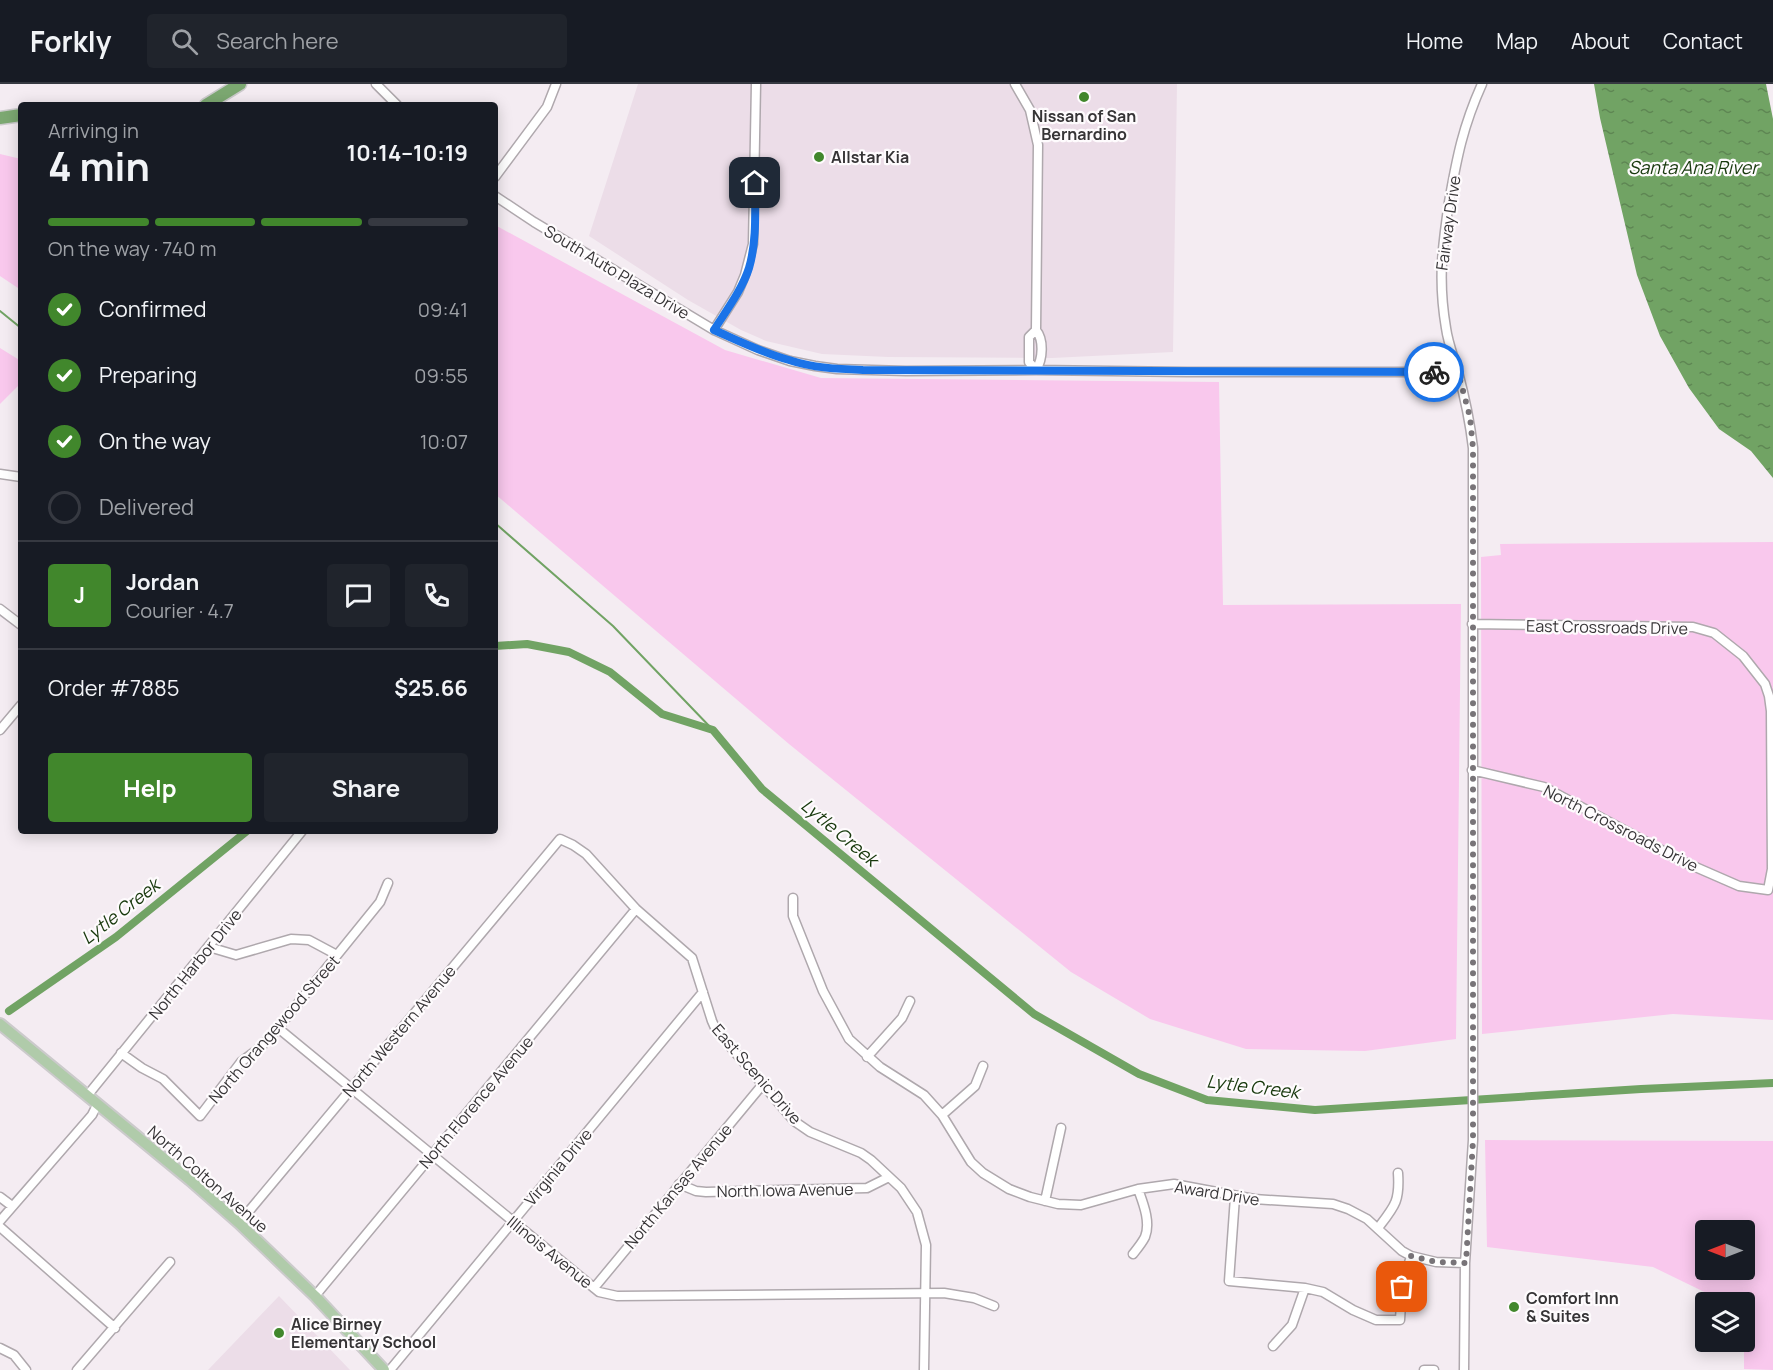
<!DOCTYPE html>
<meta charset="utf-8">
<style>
:root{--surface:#171b24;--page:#20242c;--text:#f1f3f6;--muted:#9ea1a6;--line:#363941;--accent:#41872c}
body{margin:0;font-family:Manrope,sans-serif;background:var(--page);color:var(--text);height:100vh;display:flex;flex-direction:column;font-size:22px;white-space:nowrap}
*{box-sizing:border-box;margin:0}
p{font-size:20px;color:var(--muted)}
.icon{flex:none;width:33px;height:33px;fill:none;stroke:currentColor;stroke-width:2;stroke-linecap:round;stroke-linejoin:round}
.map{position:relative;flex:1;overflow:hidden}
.sheet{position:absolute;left:18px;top:18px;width:480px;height:732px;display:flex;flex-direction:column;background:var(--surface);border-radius:6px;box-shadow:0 3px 15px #0003}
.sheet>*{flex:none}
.needle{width:39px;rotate:270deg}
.buttons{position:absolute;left:1695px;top:1136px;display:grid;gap:12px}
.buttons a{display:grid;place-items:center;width:60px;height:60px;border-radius:6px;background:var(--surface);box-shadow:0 3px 15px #0003;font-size:30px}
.pin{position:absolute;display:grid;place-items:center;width:51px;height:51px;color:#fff;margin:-26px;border-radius:12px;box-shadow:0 3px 9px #0006}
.courier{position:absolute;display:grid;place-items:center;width:60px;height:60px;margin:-30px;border:4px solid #1a73e8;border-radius:50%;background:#fff;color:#222;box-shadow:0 2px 8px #0007}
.overview em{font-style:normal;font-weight:700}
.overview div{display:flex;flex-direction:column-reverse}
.overview{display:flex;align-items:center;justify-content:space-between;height:102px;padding:0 30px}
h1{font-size:39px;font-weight:700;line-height:45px}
.bar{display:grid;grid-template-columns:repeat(4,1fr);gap:9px 6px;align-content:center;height:72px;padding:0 30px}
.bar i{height:8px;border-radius:4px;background:var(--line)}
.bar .active{background:var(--accent)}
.bar p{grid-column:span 4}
.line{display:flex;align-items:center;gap:15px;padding:0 30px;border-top:2px solid var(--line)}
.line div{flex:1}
.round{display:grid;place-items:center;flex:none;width:63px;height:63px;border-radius:6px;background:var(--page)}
ol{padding:0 30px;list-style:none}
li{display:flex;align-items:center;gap:18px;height:66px}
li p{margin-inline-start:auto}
li .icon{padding:6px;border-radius:50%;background:var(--accent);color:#fff;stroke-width:4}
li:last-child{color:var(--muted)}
li i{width:33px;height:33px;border:3px solid var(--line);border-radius:50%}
.button{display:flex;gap:12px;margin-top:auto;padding:12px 30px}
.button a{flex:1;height:69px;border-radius:6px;background:var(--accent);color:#fff;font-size:24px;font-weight:700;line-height:69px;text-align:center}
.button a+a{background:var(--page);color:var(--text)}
header{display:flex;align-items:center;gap:36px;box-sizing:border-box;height:84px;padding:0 30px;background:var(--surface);border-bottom:2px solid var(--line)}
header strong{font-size:28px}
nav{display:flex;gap:33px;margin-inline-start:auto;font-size:21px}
.search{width:420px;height:54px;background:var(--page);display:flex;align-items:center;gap:15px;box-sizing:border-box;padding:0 21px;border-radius:6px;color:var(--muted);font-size:22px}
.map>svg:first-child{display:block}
</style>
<header>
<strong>Forkly</strong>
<div class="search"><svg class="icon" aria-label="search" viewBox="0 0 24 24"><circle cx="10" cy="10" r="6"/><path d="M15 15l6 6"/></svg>Search here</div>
<nav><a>Home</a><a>Map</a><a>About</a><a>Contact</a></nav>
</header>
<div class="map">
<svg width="1773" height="1286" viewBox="0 0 1773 1286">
<defs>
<pattern id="water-ripples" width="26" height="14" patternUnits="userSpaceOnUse" patternTransform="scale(1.5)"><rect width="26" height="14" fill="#71a364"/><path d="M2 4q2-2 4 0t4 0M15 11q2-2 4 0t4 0" fill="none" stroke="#5e8653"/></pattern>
</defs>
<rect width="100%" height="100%" fill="#f4ecf2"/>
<path fill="#ecdde8" d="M638,0H1177L1173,268L1052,274L888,273L822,270L766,257L741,246L688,216L589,152Z
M279,1212L350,1286H208Z"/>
<path fill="#f9c8ed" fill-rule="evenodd" d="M0,70L21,75V206L0,192Z
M495,141L725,266L821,294L1219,298L1223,521L1461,520L1456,955L1365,967L1246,965L1150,935L1071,888L789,660L495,410Z
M0,264L21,277V299L0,320Z
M1773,458V936L1673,930L1482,950L1481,473L1501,471L1500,460Z
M1485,1056L1773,1057V1286L1744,1285V1218H1725L1653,1183L1487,1163ZM1706,1146H1744V1185H1706Z"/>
<path fill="url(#water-ripples)" d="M1594,0H1766L1773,35V394L1751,367L1719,345L1689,304L1660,252L1637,191L1600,34Z"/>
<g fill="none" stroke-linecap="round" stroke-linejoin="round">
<path stroke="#71a364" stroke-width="2" d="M0,227L21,244
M495,439L613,542L713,646"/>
<path stroke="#71a364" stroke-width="8" d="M495,562L527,560L569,568L610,588L662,630L713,646L762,705L1034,930L1139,990L1207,1016L1315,1026L1641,1005L1773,999
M9,927L116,853L247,747"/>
<g stroke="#afa8ad" stroke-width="11">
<path id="minor" d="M376,0L397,21
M1015,0L1030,26L1038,61L1036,246C1044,256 1043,275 1036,286
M495,93L547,23L556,0
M495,112L534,138L714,246L758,266L790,277L815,282L837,285L906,287L1036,286L1187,288H1458
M714,246L738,208L745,191L753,160L756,0
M1036,286L1029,278V253L1036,246
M0,390L21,393
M0,525L21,541
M0,646L21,621
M1472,686L1544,703L1684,778L1739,802L1768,806L1772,785L1771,627L1769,612L1765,600L1743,572L1714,549L1693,543L1472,540
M793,814V832L823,907L849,955L880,983L924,1011L942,1031L971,1078L983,1089L1009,1105L1030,1113L1058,1120L1081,1121L1138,1105L1174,1100L1254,1115L1333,1120L1348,1125L1367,1135L1402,1167L1411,1172L1436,1178L1465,1179
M209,863L236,871L291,855L309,856L337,871
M278,944L599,1208L617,1212L944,1209L974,1214L994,1222
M121,969L142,984L163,995L200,1032L241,978L261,963L278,944L380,818L388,799
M867,973L902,934L910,917
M87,1012L302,747
M942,1031L975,1002L983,982
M679,1100L696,1107L706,1108L867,1104L889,1093
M0,1113L12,1122
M1235,1113L1229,1197L1305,1204L1323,1208L1353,1226L1376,1236H1400L1402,1203L1411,1172
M1045,1117L1061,1044
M0,1137L92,1031L97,1021
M239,1139L560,755L573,761L586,770L636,825L692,874L712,937L716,946L794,1037L810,1048L861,1069L871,1076L901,1104L917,1128L926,1161L924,1286
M0,1143L115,1244
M1378,1144C1395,1122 1400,1117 1398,1089
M1133,1170C1137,1165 1142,1159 1145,1153C1151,1138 1143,1119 1138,1105
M594,1204L763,1000
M315,1212L636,825
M1273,1262L1292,1241L1305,1204
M0,1264L14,1271L26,1286
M77,1286L170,1178
M390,1286L703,908
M1424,1286H1434
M1464,1286L1465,1179L1473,1056V364C1470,338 1465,314 1458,288C1454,274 1448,259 1446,244C1438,197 1442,165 1449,118C1457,73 1463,42 1482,0"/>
</g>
<g stroke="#cbcacb" stroke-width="14">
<path id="major" d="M0,940L190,1096L239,1139L315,1212L384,1286"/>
</g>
<g stroke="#cbcacb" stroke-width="15">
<path id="highway" d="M206,21L240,0
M0,34L21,31"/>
</g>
<use href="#minor" stroke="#fff" stroke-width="8"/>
<use href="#major" stroke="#b0cbaa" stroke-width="10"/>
<use href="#highway" stroke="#7ca871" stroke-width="12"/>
</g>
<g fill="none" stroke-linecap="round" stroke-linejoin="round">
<path stroke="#787478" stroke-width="6" stroke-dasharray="0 10.8" d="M1402,1203L1411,1172L1437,1178L1466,1179L1473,1056V364L1470,333L1458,288H1434"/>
<path stroke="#1a73e8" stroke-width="8" d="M755,99C755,127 757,157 749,184C742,206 726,227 714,246C739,257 763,269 789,276C813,284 838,285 863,286L1434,288"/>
</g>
<g fill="#41872c" stroke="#fefbfd" stroke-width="2">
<circle cx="1084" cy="13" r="6"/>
<circle cx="819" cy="73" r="6"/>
<circle cx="1514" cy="1223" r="6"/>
<circle cx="279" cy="1249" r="6"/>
</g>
<g text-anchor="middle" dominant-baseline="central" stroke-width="4.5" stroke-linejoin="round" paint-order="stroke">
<g font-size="16" font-weight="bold" fill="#363436" stroke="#fefbfd" text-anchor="start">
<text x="1084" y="32" text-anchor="middle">Nissan of San<tspan x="1084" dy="18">Bernardino</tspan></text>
<text x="831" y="73">Allstar Kia</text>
<text x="1526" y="1214">Comfort Inn<tspan x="1526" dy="18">&amp; Suites</tspan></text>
<text x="291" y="1240">Alice Birney<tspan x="291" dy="18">Elementary School</tspan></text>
</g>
<g font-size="16" fill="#363436" stroke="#fefbfd">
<text transform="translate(1448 139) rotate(-82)">Fairway Drive</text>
<text transform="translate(617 188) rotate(31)">South Auto Plaza Drive</text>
<text transform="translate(1607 543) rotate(1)">East Crossroads Drive</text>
<text transform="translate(1621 744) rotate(27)">North Crossroads Drive</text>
<text transform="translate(195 880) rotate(-51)">North Harbor Drive</text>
<text transform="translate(274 945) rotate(-49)">North Orangewood Street</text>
<text transform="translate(399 947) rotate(-50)">North Western Avenue</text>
<text transform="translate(757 990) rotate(49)">East Scenic Drive</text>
<text transform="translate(476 1018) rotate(-50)">North Florence Avenue</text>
<text transform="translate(558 1083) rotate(-50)">Virginia Drive</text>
<text transform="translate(208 1095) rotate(41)">North Colton Avenue</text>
<text transform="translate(678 1102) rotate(-50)">North Kansas Avenue</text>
<text transform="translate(785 1106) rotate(-1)">North Iowa Avenue</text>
<text transform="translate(1217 1109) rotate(9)">Award Drive</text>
<text transform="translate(550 1168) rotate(39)">Illinois Avenue</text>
</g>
<g font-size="18" font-style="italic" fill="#17380c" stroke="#fefbfd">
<text x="1693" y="83">Santa Ana River</text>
<text transform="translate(840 748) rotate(40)">Lytle Creek</text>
<text transform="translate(120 827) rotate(-38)">Lytle Creek</text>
<text transform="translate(1253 1002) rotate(7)">Lytle Creek</text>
</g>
</g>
</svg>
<div class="buttons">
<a><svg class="needle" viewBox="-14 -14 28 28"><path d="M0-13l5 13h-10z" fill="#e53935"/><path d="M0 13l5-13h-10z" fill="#9ea1a6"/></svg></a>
<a><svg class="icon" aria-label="layers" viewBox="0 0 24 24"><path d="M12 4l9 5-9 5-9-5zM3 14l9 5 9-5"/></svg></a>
</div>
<div class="pin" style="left:1402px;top:1203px;background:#ea580c"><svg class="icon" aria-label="bag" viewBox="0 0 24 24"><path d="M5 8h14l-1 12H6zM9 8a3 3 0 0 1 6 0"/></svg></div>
<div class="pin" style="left:755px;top:99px;background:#1f2937"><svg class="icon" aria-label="home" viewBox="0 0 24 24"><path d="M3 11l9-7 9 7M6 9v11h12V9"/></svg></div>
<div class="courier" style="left:1434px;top:288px"><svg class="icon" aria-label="bike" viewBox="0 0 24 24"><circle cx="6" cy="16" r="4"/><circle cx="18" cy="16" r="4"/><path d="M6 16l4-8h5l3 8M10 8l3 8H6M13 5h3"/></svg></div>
<section class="sheet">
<div class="overview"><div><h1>4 min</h1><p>Arriving in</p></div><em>10:14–10:19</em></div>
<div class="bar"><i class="active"></i><i class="active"></i><i class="active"></i><i></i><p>On the way · 740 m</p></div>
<ol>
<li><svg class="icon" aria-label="check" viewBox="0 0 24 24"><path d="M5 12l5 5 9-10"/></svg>Confirmed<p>09:41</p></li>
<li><svg class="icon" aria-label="check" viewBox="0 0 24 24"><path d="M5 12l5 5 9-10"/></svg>Preparing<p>09:55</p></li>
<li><svg class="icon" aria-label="check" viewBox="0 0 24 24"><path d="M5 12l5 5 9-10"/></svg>On the way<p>10:07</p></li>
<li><i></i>Delivered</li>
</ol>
<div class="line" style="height:108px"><b class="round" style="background:var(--accent);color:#fff">J</b><div><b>Jordan</b><p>Courier · 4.7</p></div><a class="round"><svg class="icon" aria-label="chat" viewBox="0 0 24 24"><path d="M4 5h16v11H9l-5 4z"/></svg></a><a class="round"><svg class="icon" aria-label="phone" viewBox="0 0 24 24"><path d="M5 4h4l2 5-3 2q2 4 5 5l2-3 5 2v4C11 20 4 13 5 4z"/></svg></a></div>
<div class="line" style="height:78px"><div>Order #7885</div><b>$25.66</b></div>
<div class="button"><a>Help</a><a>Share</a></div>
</section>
</div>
